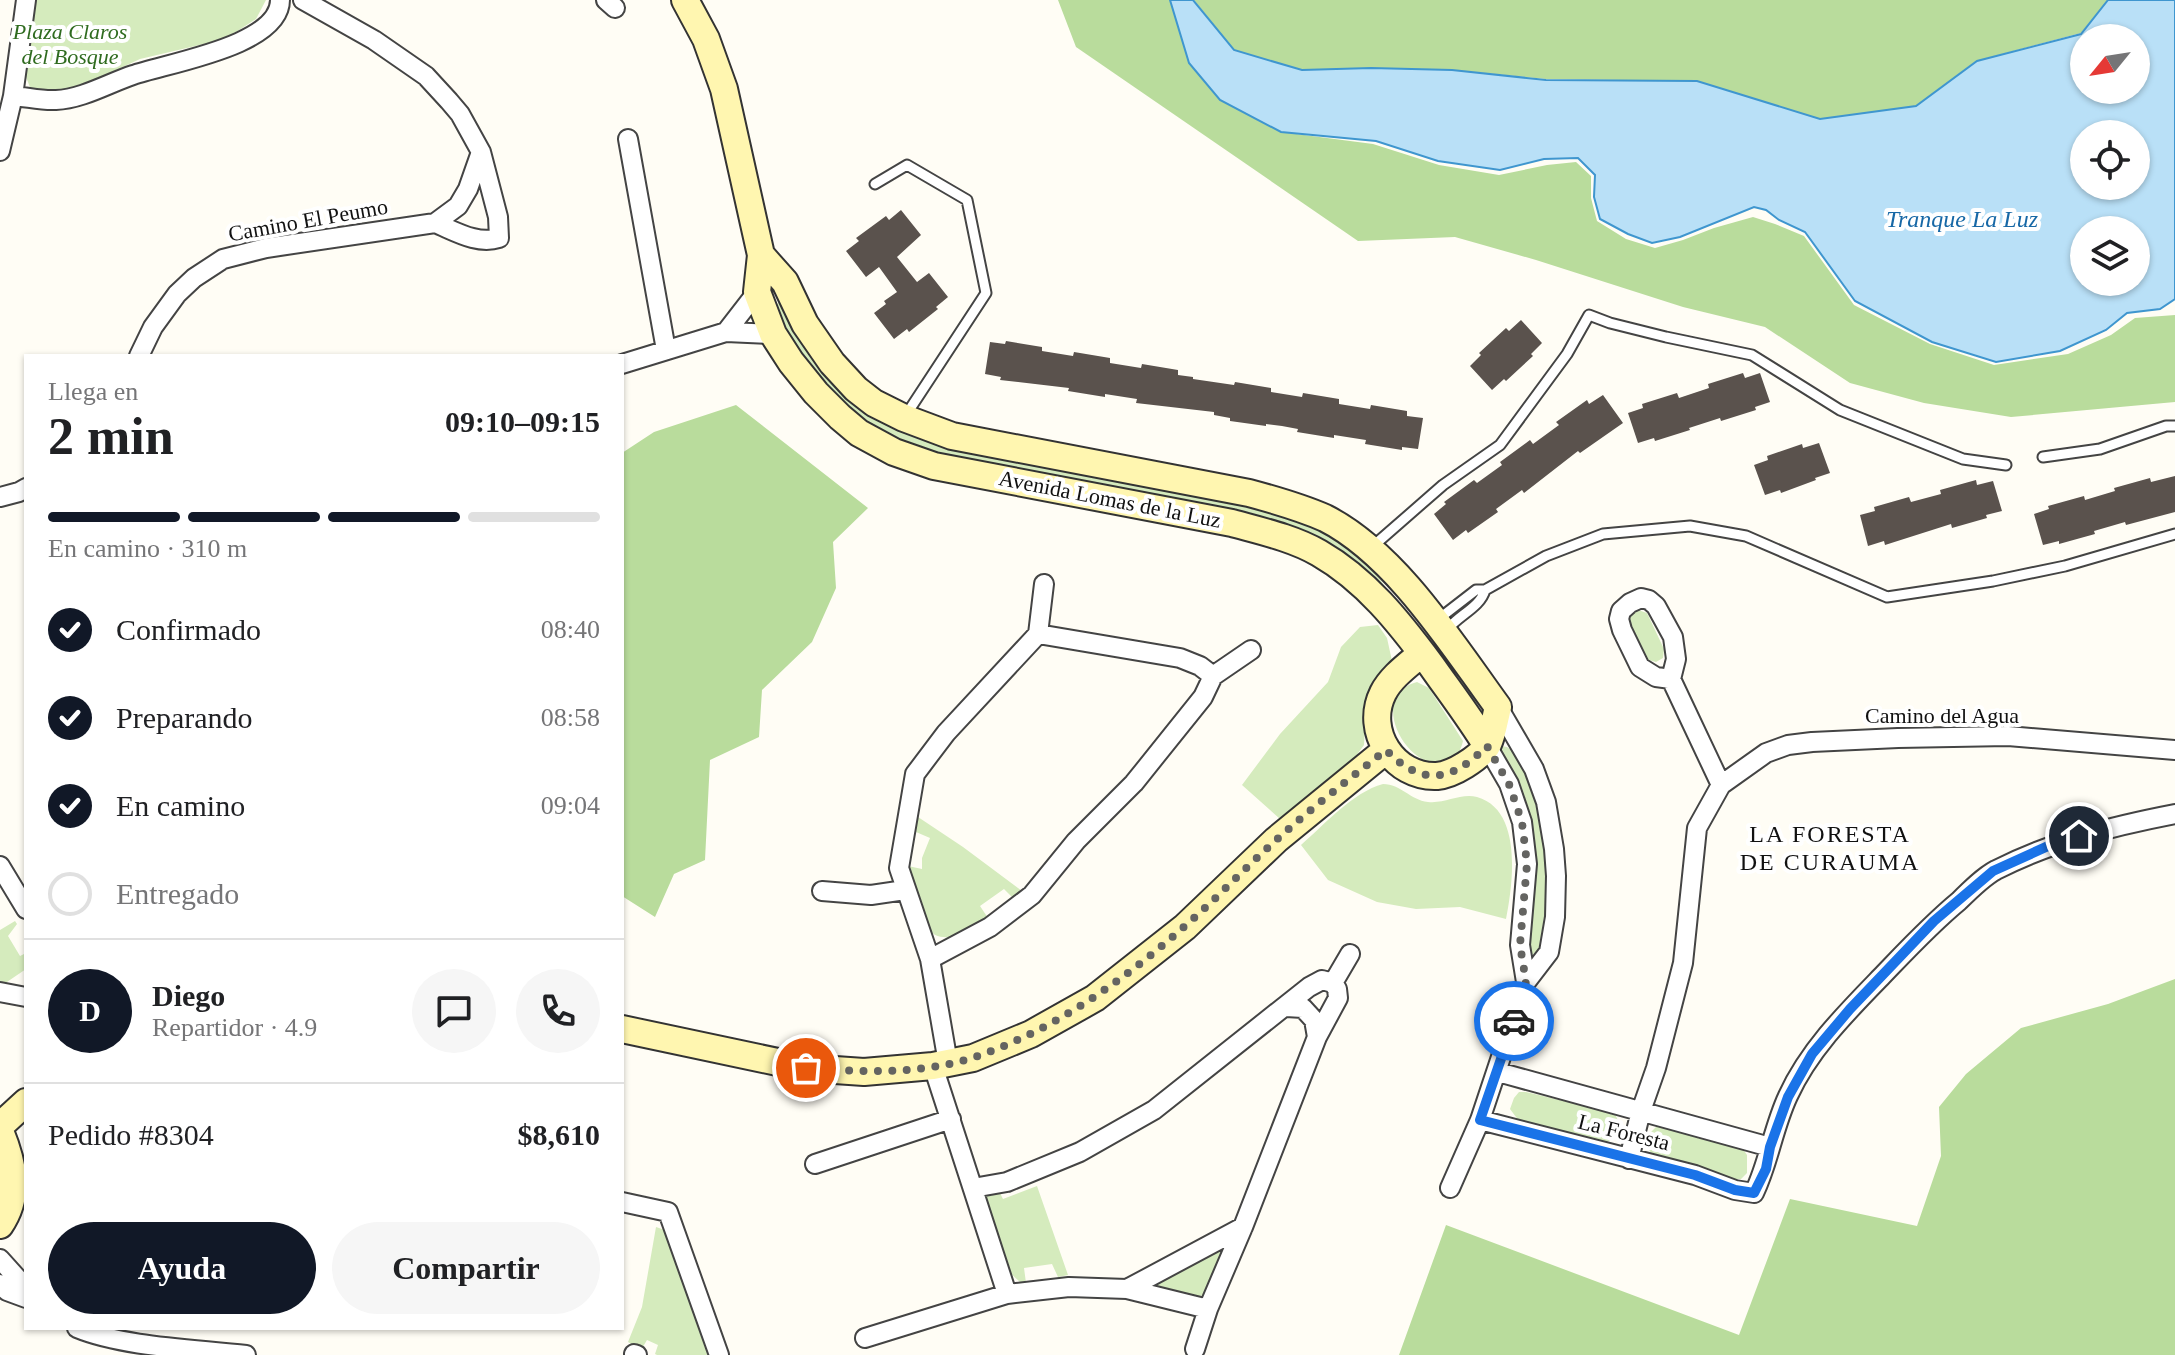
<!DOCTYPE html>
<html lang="es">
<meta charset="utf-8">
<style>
:root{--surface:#fff;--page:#f6f6f6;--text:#202124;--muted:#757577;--line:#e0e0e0;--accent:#111827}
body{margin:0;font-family:Georgia,serif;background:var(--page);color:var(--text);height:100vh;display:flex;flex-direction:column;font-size:30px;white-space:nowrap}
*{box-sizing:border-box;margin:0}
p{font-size:26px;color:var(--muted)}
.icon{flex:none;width:44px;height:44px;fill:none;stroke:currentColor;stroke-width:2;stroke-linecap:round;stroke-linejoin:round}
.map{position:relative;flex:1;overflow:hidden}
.details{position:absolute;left:24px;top:354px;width:600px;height:976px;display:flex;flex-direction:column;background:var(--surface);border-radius:0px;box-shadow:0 2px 6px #0004}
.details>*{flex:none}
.needle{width:52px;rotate:240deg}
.fabs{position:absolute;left:2070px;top:24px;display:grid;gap:16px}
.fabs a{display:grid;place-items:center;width:80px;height:80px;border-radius:50%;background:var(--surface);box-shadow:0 2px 6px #0004;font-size:40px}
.pin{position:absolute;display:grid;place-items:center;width:68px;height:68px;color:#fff;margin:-34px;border:4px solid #fff;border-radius:50%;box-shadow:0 2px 8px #0007}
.courier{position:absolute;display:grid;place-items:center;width:80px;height:80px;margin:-40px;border:6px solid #1a73e8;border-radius:50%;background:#fff;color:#222;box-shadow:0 2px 10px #0007}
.overview em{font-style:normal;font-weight:800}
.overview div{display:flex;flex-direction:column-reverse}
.overview{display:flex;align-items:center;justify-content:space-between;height:136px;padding:0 24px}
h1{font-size:52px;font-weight:800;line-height:60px}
.bar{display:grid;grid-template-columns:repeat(4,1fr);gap:12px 8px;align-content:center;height:96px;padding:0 24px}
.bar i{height:10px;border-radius:6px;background:var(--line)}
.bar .active{background:var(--accent)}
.bar p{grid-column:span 4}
.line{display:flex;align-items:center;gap:20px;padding:0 24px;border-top:2px solid var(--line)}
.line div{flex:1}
.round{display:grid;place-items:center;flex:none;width:84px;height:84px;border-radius:42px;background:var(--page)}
ol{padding:0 24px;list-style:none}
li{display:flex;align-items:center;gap:24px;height:88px}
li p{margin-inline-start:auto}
li .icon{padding:8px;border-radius:50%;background:var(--accent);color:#fff;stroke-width:4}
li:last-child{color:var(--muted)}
li i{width:44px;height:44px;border:4px solid var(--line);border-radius:50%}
.cta{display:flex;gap:16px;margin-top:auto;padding:16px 24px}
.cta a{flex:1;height:92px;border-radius:48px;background:var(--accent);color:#fff;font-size:32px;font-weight:800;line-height:92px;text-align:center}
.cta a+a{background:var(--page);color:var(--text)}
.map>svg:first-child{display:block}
</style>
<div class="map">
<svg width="2175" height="1355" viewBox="0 0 2175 1355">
<rect width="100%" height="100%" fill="#fffdf5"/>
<path fill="#d5ebbd" d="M37,0H266L256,19L225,39L140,59L84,85L61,92L31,90L23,69L29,18Z
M782,302L855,402L1271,505L1357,548L1408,618L1348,560L928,455L883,438L821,385L783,327L776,307L778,303Z
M1638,610L1647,613L1664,649L1663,658L1656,662L1645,659L1629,623L1631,614Z
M1378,625L1387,638L1392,661L1366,706L1364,745L1356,756L1280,819L1242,785L1280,734L1328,682L1341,647L1360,627Z
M1417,682L1429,688L1463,741C1461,750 1457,757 1449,761C1410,778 1364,696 1417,682Z
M1496,745L1507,747L1516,753L1524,767L1538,802L1546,854V905L1539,949L1530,957L1529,945L1533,890Z
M1383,784C1401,784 1410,800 1428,802C1445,804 1460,793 1477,797C1523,810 1513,884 1506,919L1460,907L1416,909L1377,902L1328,880L1301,845C1324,825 1353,792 1383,784Z
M918,817L963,847L1022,891L1015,900L1004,889L980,906L990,921C974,930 940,949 927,927C924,922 922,915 920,909C914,894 909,882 908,866L922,869V858L930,838L916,832Z
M15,921L17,924L8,936L20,956L26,953V969L4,984H0V930Z
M1519,1092H1526L1614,1113C1625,1129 1617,1137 1602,1145L1519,1121L1510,1109L1514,1098Z
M1657,1126L1740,1145L1747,1155V1173L1741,1179H1732L1711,1170L1653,1156L1647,1147L1649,1134Z
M1037,1186L1068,1275L1058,1277L1052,1264L1024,1268L1026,1283H1021L1006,1269L984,1198L988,1189L997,1187L1003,1199Z
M656,1227L668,1231L711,1355H657L655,1354L658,1345L647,1340L641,1350L628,1342L642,1307Z
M1225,1243L1227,1246L1204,1294L1198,1298L1154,1287L1152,1283Z"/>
<path fill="#b9dc9c" d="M1058,0H1170L1189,63L1220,100L1281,132L1373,144L1439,165L1499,175L1547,165L1576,162L1591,176V198L1597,221L1626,239L1655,248L1683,240L1714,228L1753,217L1775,224L1804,236L1854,305L1930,344L1994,365L2068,354L2111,335L2135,318L2175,315V402L2011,417L1924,403L1850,383L1765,327L1683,307L1536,260L1455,237L1358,241L1076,47Z
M1194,0H2108L2081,33L1976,61L1916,106L1820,119L1697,81L1546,79L1452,70H1302L1234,50Z
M736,405L868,508L833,542L836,588L812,642L762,690L759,737L710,760L705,860L674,874L655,917L622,896V453L654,432Z
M2175,979V1355H1399L1446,1225L1739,1335L1790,1199L1917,1226L1941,1156L1939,1107L1966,1074L2021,1028L2108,1004Z"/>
<path fill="#b9e0f7" stroke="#3f96cf" stroke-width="2" fill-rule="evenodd" d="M1170,0H1193L1234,50L1302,70L1371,68L1452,70L1546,80L1697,81L1820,119L1916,106L1977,61L2081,34L2108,0H2175V299L2160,309L2127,313L2106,330L2060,351L1996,362L1932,342L1855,301L1805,232L1779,220L1766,210L1754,207L1680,237L1652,243L1628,234L1600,219L1594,197L1595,175L1578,158L1544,159L1500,170L1438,161L1376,141L1281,132L1220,100L1189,63ZM2084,38H2136V90H2084ZM2084,134H2136V186H2084ZM2084,230H2136V282H2084Z"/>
<path fill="#5a524d" d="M901,210L921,235L897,257L917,282L929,273L948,297L936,307L938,309L909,332L907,329L894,339L874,313L886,304L884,301L897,292L879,267L866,277L846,251L859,241L856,238L886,216L889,220Z
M1521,320L1542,343L1531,354L1533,356L1506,381L1504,379L1492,390L1470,366L1481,355L1479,353L1506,328L1509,331Z
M1006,341L1042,347V351L1073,356L1074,352L1110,358V363L1141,368L1142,364L1178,370V375L1193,377V379L1234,385L1235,382L1271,388V392L1302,397L1303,393L1339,399V404L1370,409L1371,405L1407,411V416L1423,418L1418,449L1402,447V450L1365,444L1366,440L1334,435V438L1297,432L1298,429L1282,426L1266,424V426L1230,421V418L1214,415V412L1136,403L1137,399L1105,394V397L1068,391L1069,388L1000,380L1001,377L985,374L990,342L1005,344Z
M1743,373L1745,378L1760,373L1770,402L1755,407L1756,410L1721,421L1720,418L1689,428L1690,430L1655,441L1654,438L1638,443L1628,413L1643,408L1642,404L1677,393L1679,398L1709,388L1708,384Z
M1603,395L1623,423L1580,453L1578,451L1524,493L1522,490L1496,509L1498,512L1468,533L1466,530L1453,540L1434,514L1446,504L1444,502L1474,480L1477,483L1502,465L1500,462L1530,440L1533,444L1559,425L1556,422L1587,400L1589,404Z
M1819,443L1830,473L1815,478L1816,480L1781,493L1780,490L1765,495L1754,465L1768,460L1767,456L1802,444L1803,448Z
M2175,476V512L2126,525L2125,522L2094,531L2095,534L2059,544V541L2043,545L2034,514L2049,509L2048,506L2084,496L2085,500L2115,491L2114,488L2150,478L2151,482Z
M1976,480L1977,485L1993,481L2002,511L1986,515L1987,518L1952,528L1951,524L1885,545L1884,541L1868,546L1860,515L1875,511L1874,507L1909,497L1911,502L1941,494L1940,490Z"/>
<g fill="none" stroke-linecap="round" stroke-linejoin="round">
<g stroke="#444" stroke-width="13">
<path id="lane" d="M875,184L907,165L967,200L986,293L906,415
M2043,457L2100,449L2166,426H2175
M1372,547L1443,485L1500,445L1567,354L1589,315L1610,323L1666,337L1752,355L1840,410L1963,459L2006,465
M1437,617L1445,614L1476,590H1485L1546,556L1603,534L1690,526L1746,536L1887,597L1993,581L2065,566L2175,534
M1447,630C1458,615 1480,608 1485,590"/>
</g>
<g stroke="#444" stroke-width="22">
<path id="street" d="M303,0L374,40L426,76L449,101L460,114L481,152L498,217L499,238C477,245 455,231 435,223
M606,0L615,8
M13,96C27,97 42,101 56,100C82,99 109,83 133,75C167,63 280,46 280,0
M628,139L666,350
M0,151L13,96L26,0
M726,332L757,292
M139,356L153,327L177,294L194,278L223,259L266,248L435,223L458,206L468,189L481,152
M622,364L726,332L773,334
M0,497L19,492L26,488
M1038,634L1044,584
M1671,679L1656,677L1640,667L1622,630L1619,619L1621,611L1630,603L1641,598L1649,600L1656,606L1673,637L1676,659L1671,679L1721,785
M1487,746L1509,784L1522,822L1527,864L1520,945L1526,982
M0,866L26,909
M822,891L871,895L905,890
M930,959L990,927L1032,895L1076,841L1134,783L1203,697L1213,676L1251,650
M0,992L26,997
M1286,1007L1303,1008L1314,1020L1317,1037
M948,1063L930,959L899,868L915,774L946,733L1038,634L1180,658L1200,666L1213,676
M933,1066L1007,1294
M1498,1072L1770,1147
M1480,1120L1695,1175L1735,1190L1754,1193C1769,1162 1773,1128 1788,1096C1809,1050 1846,1013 1881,977C1906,951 1931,924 1959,901C1970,890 1983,877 1996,870C2053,841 2113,826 2175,814
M1629,1159L1641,1111L1656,1068L1683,963L1697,828L1721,785L1766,753L1788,745L1812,742L1898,738L2008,736L2175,750
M815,1164L951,1119
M973,1188L1007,1182L1080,1152L1154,1110L1309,987L1322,980L1333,983
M1450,1188L1480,1120L1526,982L1549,952L1555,917L1556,876L1554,849L1546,802L1534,769L1498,707
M622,1202L668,1212L719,1355
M0,1259L18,1279L26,1294
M0,1284L7,1291L26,1298
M1127,1289L1243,1227
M77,1328C123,1347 195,1349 246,1355
M865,1338L1007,1294L1069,1287L1127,1289L1208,1309
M1195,1349L1208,1309L1243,1227L1317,1037L1338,998L1337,989L1333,983L1350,954
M634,1354L637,1355"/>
</g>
<g stroke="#333" stroke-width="30">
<path id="secondary" d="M685,0L706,39L724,89L761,255L757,292L773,334L791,362L816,393L840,417L859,433L894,452L934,466L1232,523C1261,531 1293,538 1319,553C1366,580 1399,622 1431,665C1450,692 1470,718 1487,746
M761,255L785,282L805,324L832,363L856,389L874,403L904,418L952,436L1249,493C1275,500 1300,507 1325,518C1396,554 1452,644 1498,707C1495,719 1493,733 1488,744C1484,752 1473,760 1465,765C1457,770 1447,775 1437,776C1394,778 1364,731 1383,693C1391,677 1408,665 1422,653
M622,1029L806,1068L864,1072L933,1066L973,1058L1031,1034L1095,998L1185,927L1276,840L1386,750
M0,1126L26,1102
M0,1131C13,1163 21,1194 0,1225"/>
</g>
<use href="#lane" stroke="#fff" stroke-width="9"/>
<use href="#street" stroke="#fff" stroke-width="18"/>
<use href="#secondary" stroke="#fff6b0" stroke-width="26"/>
</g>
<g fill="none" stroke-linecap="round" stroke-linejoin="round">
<path stroke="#646461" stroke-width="8" stroke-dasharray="0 14.4" d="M806,1068C861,1072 921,1075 975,1057C1054,1030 1123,981 1185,926C1215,900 1243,870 1273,843C1309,810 1348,780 1386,750C1423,788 1452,781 1487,746L1509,784L1522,822L1527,864L1520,945L1526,982L1514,1021"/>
<path stroke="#1a73e8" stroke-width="10" d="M1514,1021L1480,1120L1695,1175L1735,1190L1754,1193L1766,1169L1770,1147L1788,1097L1812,1054L1850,1009L1934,921L1993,871L2057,842L2079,836"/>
</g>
<g text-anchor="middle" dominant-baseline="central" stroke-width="8" stroke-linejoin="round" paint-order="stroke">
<g font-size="22" font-style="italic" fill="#2f6b1f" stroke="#fff">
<text x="70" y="31">Plaza Claros<tspan x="70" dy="25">del Bosque</tspan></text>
</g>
<g font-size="22" fill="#111" stroke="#fff">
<text transform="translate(308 220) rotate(-10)">Camino El Peumo</text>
<text transform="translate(1110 499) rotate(11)">Avenida Lomas de la Luz</text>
<text x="1942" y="715">Camino del Agua</text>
<text transform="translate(1624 1132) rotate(14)">La Foresta</text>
</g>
<g font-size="24" font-style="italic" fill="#1768a6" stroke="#fff">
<text x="1962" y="219">Tranque La Luz</text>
</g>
<g font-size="24" letter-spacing="2" fill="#111" stroke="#fff">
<text x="1830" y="834">LA FORESTA<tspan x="1830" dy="28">DE CURAUMA</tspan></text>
</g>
</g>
</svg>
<div class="fabs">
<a><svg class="needle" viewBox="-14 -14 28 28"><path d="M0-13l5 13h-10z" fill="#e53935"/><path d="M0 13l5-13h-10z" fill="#757577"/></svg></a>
<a><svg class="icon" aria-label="locate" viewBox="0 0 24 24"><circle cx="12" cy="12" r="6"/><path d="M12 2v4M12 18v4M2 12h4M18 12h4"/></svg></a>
<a><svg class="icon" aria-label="layers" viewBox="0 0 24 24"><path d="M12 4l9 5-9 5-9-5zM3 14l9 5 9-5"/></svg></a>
</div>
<div class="pin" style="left:806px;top:1068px;background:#ea580c"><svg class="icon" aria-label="bag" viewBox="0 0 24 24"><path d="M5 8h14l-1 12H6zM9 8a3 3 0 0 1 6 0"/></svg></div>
<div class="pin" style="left:2079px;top:836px;background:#1f2937"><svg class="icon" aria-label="home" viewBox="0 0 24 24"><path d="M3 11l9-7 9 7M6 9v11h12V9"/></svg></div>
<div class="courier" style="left:1514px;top:1021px"><svg class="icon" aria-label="car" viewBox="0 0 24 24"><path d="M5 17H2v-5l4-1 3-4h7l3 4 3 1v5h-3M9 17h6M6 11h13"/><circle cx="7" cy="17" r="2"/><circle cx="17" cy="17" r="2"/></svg></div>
<section class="details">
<div class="overview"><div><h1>2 min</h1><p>Llega en</p></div><em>09:10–09:15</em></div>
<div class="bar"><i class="active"></i><i class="active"></i><i class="active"></i><i></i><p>En camino · 310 m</p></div>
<ol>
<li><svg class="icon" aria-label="check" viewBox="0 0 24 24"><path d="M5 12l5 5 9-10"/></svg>Confirmado<p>08:40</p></li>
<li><svg class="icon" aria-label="check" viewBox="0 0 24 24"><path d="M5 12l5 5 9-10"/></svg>Preparando<p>08:58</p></li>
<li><svg class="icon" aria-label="check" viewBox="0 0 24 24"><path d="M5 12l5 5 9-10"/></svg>En camino<p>09:04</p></li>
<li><i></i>Entregado</li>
</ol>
<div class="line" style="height:144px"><b class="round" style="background:var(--accent);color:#fff">D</b><div><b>Diego</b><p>Repartidor · 4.9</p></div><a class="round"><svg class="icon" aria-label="chat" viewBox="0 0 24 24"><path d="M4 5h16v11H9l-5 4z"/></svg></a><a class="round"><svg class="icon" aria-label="phone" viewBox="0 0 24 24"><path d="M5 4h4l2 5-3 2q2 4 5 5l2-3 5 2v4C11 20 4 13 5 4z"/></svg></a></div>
<div class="line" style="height:104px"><div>Pedido #8304</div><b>$8,610</b></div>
<div class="cta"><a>Ayuda</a><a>Compartir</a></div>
</section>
</div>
